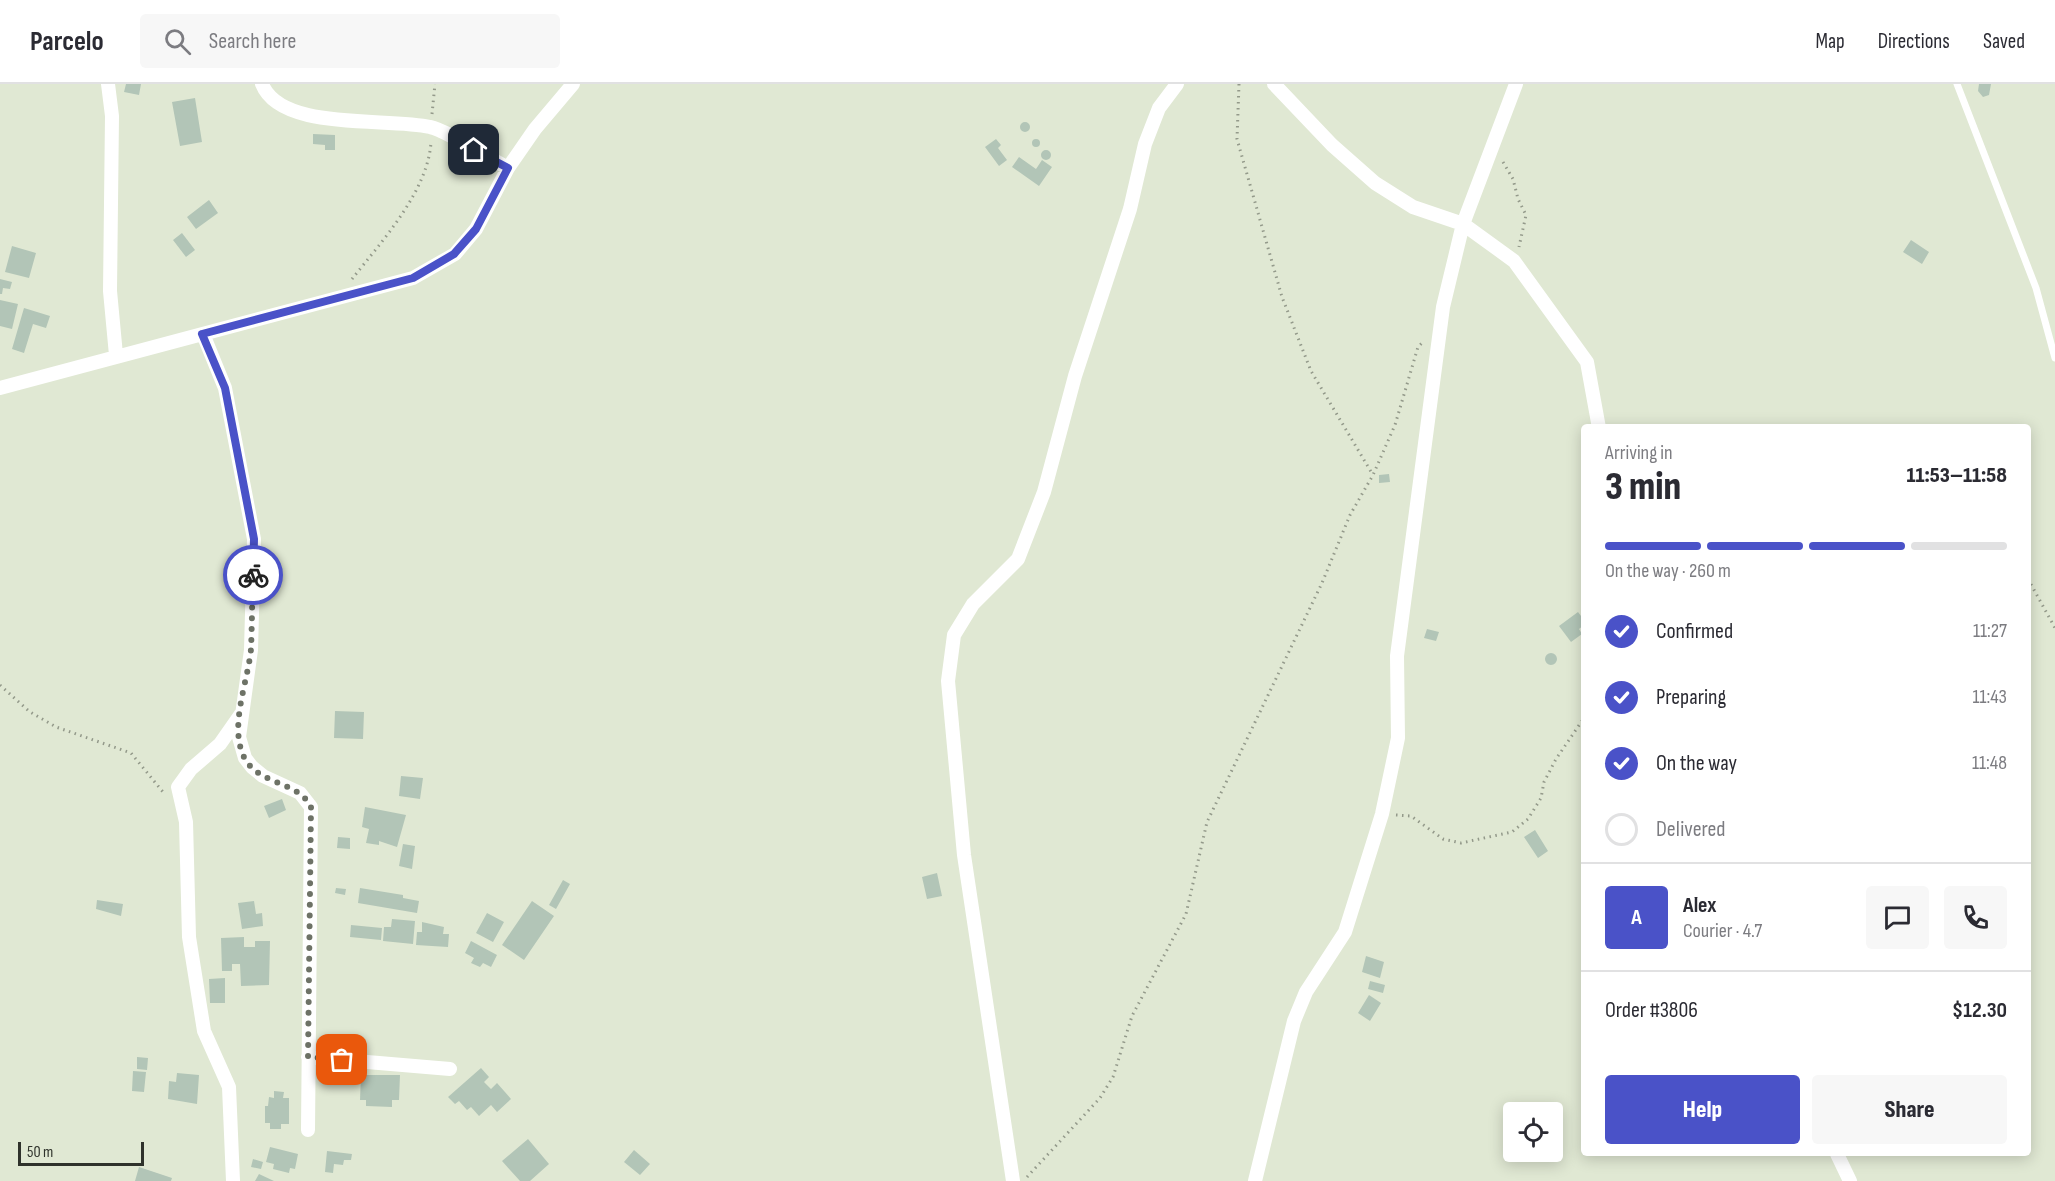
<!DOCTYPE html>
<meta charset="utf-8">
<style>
:root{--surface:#fff;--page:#f7f7f7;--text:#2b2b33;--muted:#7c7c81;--line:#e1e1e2;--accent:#4a52c8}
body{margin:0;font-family:"Sofia Sans Condensed",sans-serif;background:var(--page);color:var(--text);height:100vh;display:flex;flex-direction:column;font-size:22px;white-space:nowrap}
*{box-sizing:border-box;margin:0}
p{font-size:20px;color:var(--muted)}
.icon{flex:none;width:33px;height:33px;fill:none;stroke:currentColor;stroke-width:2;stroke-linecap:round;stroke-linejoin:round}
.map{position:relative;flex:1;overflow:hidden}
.drawer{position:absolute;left:1581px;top:340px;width:450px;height:732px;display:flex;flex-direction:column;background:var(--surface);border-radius:6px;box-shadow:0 3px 15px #0003}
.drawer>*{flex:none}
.controls{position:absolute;left:1503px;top:1018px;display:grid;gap:12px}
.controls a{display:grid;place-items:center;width:60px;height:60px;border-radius:6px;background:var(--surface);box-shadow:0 3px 15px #0003;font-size:30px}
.scale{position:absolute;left:18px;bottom:15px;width:126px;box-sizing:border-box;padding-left:6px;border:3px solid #2f322b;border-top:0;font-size:16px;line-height:21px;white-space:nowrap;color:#2f322b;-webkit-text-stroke:4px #e0e8d3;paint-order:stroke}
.pin{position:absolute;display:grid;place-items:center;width:51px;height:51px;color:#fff;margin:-26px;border-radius:12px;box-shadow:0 3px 9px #0006}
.courier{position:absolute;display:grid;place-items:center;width:60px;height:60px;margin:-30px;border:4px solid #4a52c8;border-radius:50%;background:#fff;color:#222;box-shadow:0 2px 8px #0007}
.headline em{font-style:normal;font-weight:800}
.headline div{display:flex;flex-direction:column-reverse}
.headline{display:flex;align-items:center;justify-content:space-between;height:102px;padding:0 24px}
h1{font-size:39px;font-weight:800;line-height:45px}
.bar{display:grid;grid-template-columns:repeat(4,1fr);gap:9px 6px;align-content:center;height:72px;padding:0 24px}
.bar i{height:8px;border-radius:4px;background:var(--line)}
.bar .active{background:var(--accent)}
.bar p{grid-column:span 4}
.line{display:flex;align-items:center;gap:15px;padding:0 24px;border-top:2px solid var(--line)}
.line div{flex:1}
.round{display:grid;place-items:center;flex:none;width:63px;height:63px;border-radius:6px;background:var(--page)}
ol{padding:0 24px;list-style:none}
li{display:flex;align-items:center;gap:18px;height:66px}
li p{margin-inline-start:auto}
li .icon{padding:6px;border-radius:50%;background:var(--accent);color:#fff;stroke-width:4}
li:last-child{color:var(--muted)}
li i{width:33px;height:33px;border:3px solid var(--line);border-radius:50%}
.button{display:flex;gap:12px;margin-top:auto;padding:12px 24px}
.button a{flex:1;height:69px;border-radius:6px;background:var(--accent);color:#fff;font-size:24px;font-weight:800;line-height:69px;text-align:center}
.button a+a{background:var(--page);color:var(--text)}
header{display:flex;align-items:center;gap:36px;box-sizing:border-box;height:84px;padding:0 30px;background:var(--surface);border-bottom:2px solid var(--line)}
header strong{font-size:28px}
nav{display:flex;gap:33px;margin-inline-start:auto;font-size:21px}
.search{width:420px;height:54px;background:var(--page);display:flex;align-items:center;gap:15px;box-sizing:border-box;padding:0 21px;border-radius:6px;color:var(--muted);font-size:22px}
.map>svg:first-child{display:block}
</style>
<header>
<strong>Parcelo</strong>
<div class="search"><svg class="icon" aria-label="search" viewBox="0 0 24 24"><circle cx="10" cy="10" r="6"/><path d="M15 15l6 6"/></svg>Search here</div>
<nav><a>Map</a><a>Directions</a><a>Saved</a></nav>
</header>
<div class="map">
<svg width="2055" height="1097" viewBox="0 0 2055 1097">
<rect width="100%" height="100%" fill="#e0e8d3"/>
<path fill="#b2c5b7" d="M126,0H141L139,11L124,8Z
M1979,0H1991L1989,11L1983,13L1978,7Z
M195,14L202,58L180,62L172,18Z
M1020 43a5 5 0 1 1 10 0a5 5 0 1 1-10 0Z
M313,50L335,51V66H325V61L313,60Z
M1032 59a4 4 0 1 1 8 0a4 4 0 1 1-8 0Z
M996,55L1001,61L998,64L1007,76L999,82L985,63Z
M1041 71a5 5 0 1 1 10 0a5 5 0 1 1-10 0Z
M1019,73L1036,85L1042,76L1052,83L1039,102L1012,83Z
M209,116L218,129L196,145L187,133Z
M182,149L195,166L186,173L173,156Z
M1911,156L1929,168L1922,180L1903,168Z
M12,162L36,169L29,194L5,188Z
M0,195L12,198L10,205L3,204L2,210H0Z
M0,216L18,220L12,245L0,242Z
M24,224L50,232L46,244L33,240L24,269L12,265Z
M1389,390L1390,398L1379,399V391Z
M1578,528L1584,536V541L1579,545L1582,550L1571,558L1559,542Z
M1427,545L1439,548L1436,557L1424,554Z
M1545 575a6 6 0 1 1 12 0a6 6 0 1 1-12 0Z
M335,627L364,628L363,655L334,654Z
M401,692L423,694L420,715L399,712Z
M282,715L286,726L269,734L264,722Z
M365,723L406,731L397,763L379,757V761L366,759L369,745L362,743Z
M1535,746L1548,767L1538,774L1524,753Z
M338,753L350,754V765L337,764Z
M403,760L415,762L412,785L399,782Z
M937,789L942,812L927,815L922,793Z
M563,796L570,800L556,825L549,821Z
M336,804L346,805L345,811L335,809Z
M360,804L403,811V814L419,817L417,829L358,819Z
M97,816L123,820L121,832L96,825Z
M254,817L256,830L262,829L263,842L242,845L238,819Z
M532,817L554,832L524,876L502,861Z
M487,829L504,838L493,858L476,849Z
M392,835L415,837L413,860L383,857L384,843H391Z
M422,838L444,843L443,850H449L448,863L416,861L417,848H422Z
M351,841L382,844L381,856L350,853Z
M244,853V863H255V857H270L269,901L241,902L240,880H232V887H222L221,854Z
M471,857L497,871L491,883L483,879L480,883L471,879L474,874L465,869Z
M1366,872L1384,878L1380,894L1362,888Z
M225,894V919H210L209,895Z
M1370,897L1385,901L1383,909L1368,905Z
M1369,911L1381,919L1370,937L1358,929Z
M137,973L148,974L147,986L137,985Z
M481,984L489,993L484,998L491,1005L497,999L511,1015L497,1028L491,1021L479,1032L471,1023L467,1026L459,1017L455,1020L448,1013Z
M133,987L146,988L144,1008L132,1007Z
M177,989L199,991L197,1020L168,1015L169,997L176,998Z
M361,991H400L399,1016H392V1023L366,1022V1016H360Z
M274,1007L284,1008L283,1014H289V1040H281V1045H270V1039H265V1022H268L269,1013L274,1014Z
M528,1055L549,1080L530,1097H520L502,1077Z
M270,1063L298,1070L295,1085L290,1084L289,1089L273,1085L274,1080L266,1078Z
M634,1066L650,1080L640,1091L624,1078Z
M327,1067L352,1070L351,1076H344L343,1081L334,1080L333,1089L325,1088Z
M253,1075L263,1078L261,1085L251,1083Z
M139,1083L172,1094L171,1097H135Z
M259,1090L274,1097H255Z"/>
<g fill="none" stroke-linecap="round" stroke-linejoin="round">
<path stroke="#93998a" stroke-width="3" stroke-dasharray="1.5 4.5" stroke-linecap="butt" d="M1239,0L1237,55L1282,213L1311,287L1373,391
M432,30L435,0
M1503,78L1513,95L1518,115L1526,131L1519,163
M352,195C382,157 428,107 431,58
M2028,495L2055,544
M0,601L30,628L56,643L131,669L163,708
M1396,731L1411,732L1443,755L1461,759L1512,748L1528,735L1541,714L1544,698L1556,675L1584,634
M1027,1093L1100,1014L1113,993L1132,932L1186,830L1207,738L1322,499L1350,431L1373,391L1395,341L1418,263L1424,257"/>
<path stroke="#fff" stroke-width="7" d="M1957,0L2036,204L2055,274"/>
<path stroke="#fff" stroke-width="14" d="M108,0L112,32L110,207L116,271
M262,0C281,48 388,33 430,43C446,46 490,75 508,84
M1274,0L1332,61L1375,99L1413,123L1463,140L1514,177L1587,278L1599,344
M203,250L225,304L254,455L251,566L239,653L245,674L252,683L263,692L300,709L311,723L308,1046
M0,304L413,194L455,170L476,145L508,84L535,45L573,0
M308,973L450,985
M1837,1070L1850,1097
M233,1097L229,1003L204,947L189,853L186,738L178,703L191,685L220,660L241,630
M1013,1097L964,771L948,597L954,551L973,520L1018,475L1044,408L1075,292L1130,125L1145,60L1159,24L1177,0
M1255,1097L1294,937L1306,908L1345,848L1382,730L1398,654L1397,572L1443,223L1463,140L1516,0"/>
</g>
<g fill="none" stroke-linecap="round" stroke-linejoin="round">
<path stroke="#6d7266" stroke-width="6" stroke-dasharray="0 10.8" d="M253,491C252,516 252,541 251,565C248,598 228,644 245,675C260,701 298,697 311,723L308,973L342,976"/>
<path stroke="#4a52c8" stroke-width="8" d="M253,491L254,455L225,304L202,250L413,194L454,170L476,145L508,84L474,66"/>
</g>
</svg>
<div class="controls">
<a><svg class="icon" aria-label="locate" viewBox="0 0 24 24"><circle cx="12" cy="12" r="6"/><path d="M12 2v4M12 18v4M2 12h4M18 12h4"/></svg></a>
</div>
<div class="scale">50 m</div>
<div class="pin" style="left:342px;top:976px;background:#ea580c"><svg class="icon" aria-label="bag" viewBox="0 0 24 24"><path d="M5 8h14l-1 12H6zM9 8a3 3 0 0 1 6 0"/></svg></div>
<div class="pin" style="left:474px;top:66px;background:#1f2937"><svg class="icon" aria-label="home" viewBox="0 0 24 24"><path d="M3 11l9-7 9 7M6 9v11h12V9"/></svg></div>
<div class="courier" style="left:253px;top:491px"><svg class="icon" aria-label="bike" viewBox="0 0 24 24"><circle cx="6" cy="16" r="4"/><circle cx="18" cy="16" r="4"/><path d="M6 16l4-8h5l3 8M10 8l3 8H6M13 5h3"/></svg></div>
<section class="drawer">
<div class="headline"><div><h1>3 min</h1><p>Arriving in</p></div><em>11:53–11:58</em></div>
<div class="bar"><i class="active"></i><i class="active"></i><i class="active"></i><i></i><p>On the way · 260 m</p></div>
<ol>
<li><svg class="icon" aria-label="check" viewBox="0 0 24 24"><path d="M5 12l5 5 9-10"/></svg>Confirmed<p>11:27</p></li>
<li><svg class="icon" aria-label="check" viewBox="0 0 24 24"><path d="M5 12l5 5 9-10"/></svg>Preparing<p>11:43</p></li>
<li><svg class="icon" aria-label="check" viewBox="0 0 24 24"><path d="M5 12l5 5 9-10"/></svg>On the way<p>11:48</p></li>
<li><i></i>Delivered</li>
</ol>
<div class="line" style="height:108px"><b class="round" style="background:var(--accent);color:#fff">A</b><div><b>Alex</b><p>Courier · 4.7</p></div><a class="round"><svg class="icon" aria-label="chat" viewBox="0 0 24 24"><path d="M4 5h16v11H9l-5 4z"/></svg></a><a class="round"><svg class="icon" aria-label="phone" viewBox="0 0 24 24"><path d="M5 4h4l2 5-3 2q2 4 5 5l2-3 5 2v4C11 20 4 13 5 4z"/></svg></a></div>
<div class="line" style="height:78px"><div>Order #3806</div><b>$12.30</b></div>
<div class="button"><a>Help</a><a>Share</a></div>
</section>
</div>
